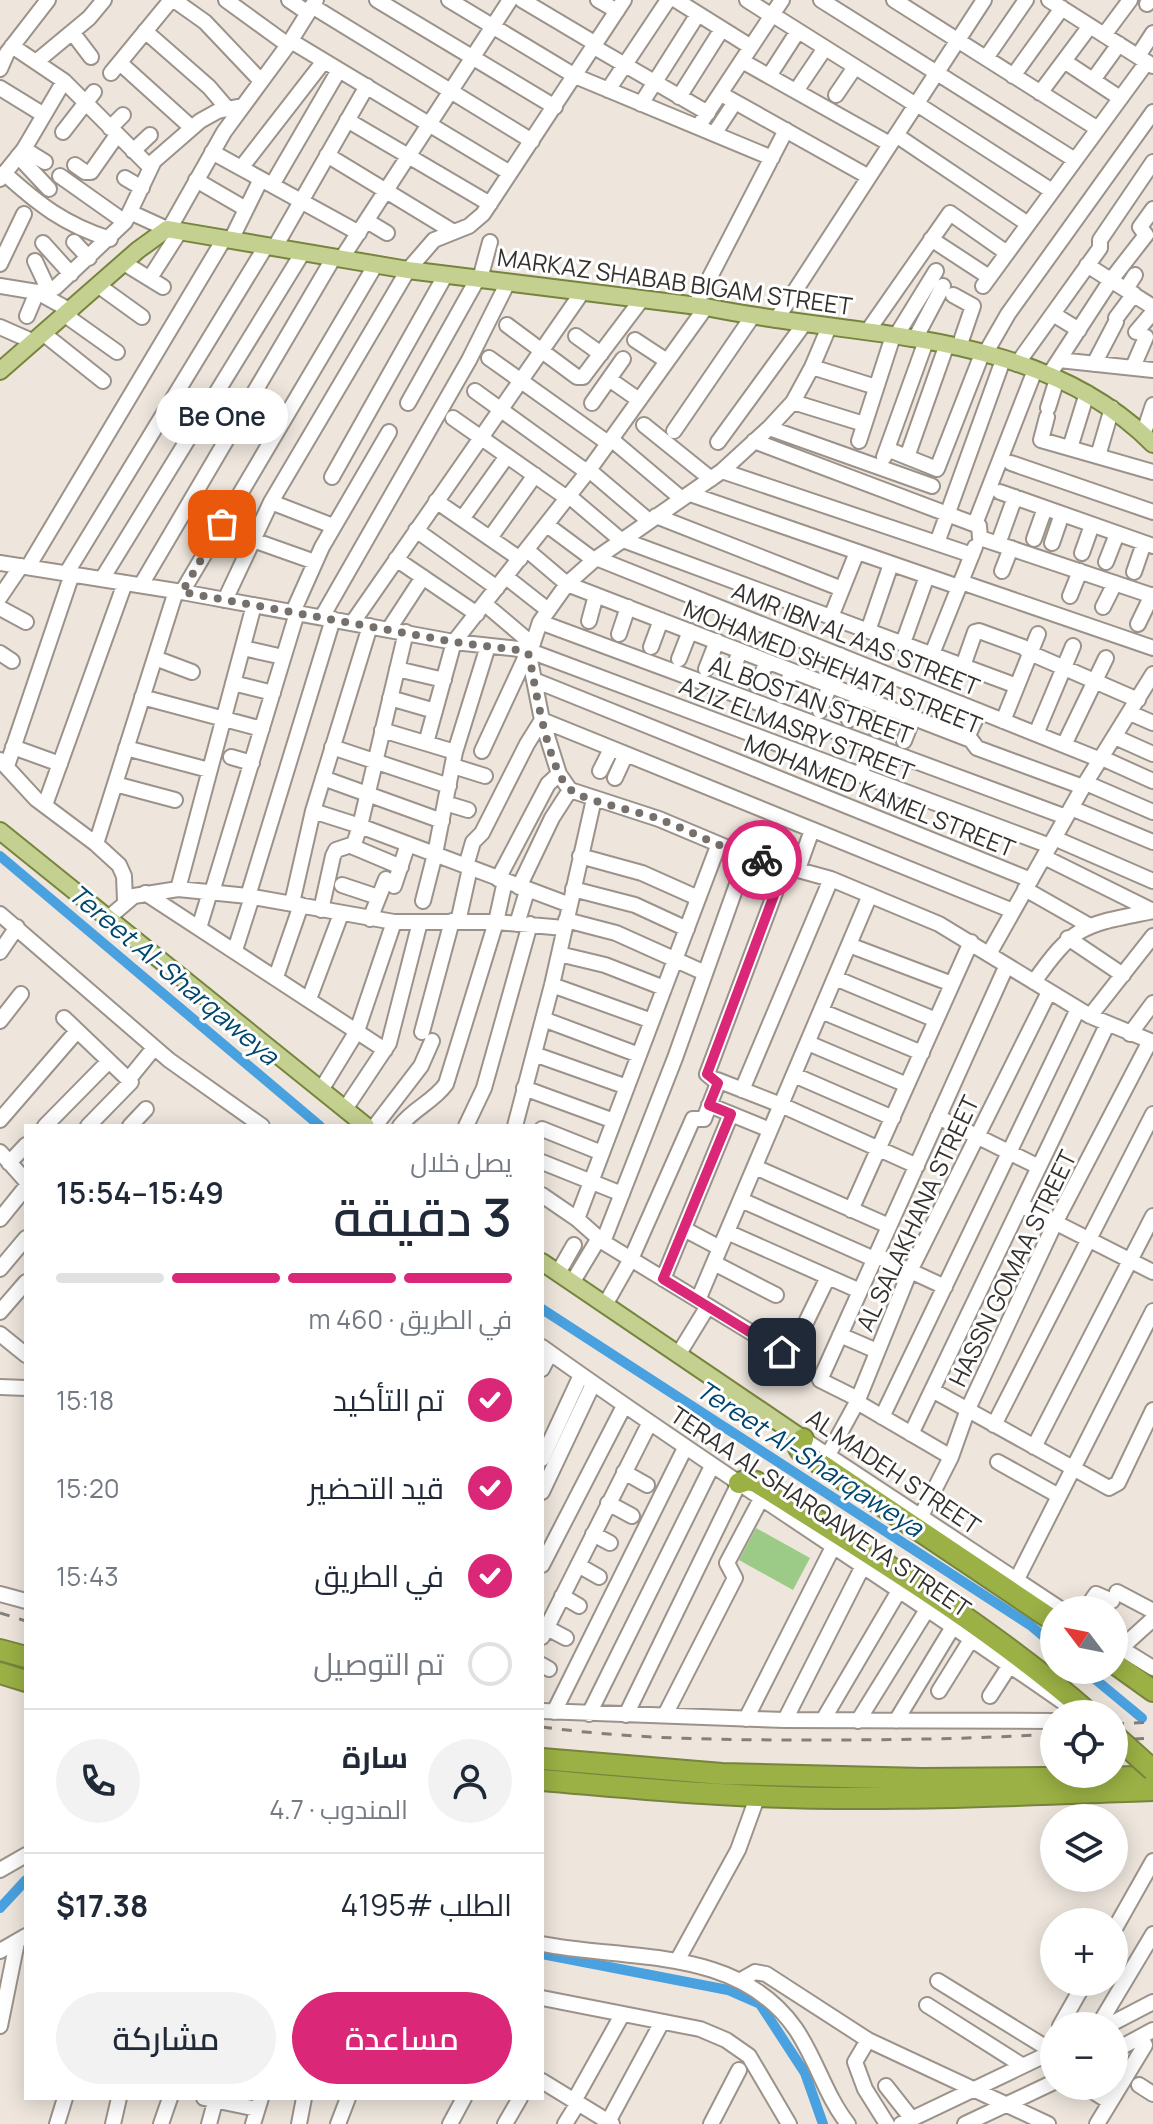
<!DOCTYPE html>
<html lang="ar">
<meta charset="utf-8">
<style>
:root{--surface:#fff;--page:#f2f2f3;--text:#1f2937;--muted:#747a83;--line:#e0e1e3;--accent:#db2777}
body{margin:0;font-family:Manrope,Cairo,sans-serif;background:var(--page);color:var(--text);direction:rtl;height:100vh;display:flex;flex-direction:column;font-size:30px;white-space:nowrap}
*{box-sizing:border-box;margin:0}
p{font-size:26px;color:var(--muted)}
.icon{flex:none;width:44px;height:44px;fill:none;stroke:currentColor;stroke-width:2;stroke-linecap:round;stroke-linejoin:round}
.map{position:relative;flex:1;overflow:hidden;direction:ltr}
.sheet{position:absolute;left:24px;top:1124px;width:520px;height:976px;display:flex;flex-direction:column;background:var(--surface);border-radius:0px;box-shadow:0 4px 20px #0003;direction:rtl}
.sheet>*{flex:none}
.needle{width:52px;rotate:302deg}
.buttons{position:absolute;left:1040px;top:1596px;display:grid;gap:16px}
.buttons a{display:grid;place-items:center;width:88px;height:88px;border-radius:50%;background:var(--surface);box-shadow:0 4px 20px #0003;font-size:40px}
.pin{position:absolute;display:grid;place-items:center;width:68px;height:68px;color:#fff;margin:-34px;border-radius:16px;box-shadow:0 4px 12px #0006}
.courier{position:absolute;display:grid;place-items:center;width:80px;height:80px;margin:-40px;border:6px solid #db2777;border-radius:50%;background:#fff;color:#222;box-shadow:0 2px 10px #0007}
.bubble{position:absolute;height:56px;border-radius:28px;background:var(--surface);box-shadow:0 4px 20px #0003;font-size:26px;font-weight:600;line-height:56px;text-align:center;direction:rtl}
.overview em{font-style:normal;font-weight:600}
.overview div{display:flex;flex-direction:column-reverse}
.overview{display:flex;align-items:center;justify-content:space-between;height:136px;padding:0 32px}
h1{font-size:52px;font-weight:600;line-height:60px}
.bar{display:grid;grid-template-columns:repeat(4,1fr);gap:12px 8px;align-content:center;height:96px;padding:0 32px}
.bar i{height:10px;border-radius:6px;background:var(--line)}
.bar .current{background:var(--accent)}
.bar p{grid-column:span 4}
.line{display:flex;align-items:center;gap:20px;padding:0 32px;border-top:2px solid var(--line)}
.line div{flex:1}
.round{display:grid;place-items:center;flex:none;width:84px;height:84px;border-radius:42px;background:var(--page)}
ol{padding:0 32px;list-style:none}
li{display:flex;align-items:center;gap:24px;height:88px}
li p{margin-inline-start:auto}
li .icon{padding:8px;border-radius:50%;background:var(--accent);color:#fff;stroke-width:4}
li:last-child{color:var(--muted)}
li i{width:44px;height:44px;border:4px solid var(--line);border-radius:50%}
.primary-button{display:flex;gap:16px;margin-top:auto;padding:16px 32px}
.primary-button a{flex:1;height:92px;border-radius:48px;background:var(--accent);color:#fff;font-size:32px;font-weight:600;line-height:92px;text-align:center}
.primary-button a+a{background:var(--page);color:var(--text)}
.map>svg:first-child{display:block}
</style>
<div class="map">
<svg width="1153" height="2124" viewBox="0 0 1153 2124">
<rect width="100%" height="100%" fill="#eee6dd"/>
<path fill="#9ccb87" d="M756,1528L810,1558L793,1590L739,1560Z"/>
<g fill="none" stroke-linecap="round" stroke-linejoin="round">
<path stroke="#4aa1df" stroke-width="10" d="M0,856L320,1126
M542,1309L1030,1625L1054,1645
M1084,1670L1142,1718
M0,1908L26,1880
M542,1954L728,1990L760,2004L805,2073L823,2124"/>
<g stroke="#9b938b" stroke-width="18">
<path id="minor" d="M174,0L205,22L261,81
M226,0L288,45
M289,0L308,13
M377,0L555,107
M449,0L575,76L772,158
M522,0L596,44
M598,0L617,11
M676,0L751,47
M747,0L772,16
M821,0L1075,160
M894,0L1098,129
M1049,0L1153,66
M1147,4L1150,0
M312,6L532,141
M773,15L916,105
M145,31L209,87L227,108
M72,32L91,57
M1104,35L1130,0
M291,41L510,173
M12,46L64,81L150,167
M594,47L708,113
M1138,56L1153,33
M986,58L1026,0
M742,61L890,144
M1064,61L1120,98
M36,62L89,18L104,0
M120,63L192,128
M0,69L7,53L48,0
M111,73L171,0
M769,76L798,31
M1013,76L1062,8
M1093,80L1119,44
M0,88L44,115
M608,90L668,0
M796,91L825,48
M1040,93L1090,26
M721,94L869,177
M836,95L855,67
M679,97L722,29
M641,104L698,14
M917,104L1052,191
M347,120L490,204
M698,127L782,0
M110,128L123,115
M63,132L94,92
M714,134L735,102
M896,135L1028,224
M24,149L45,162
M133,151L150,135
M212,152L359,233
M327,155L452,231
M18,156L49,189
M75,165L85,172H91L117,135
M241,168L324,61
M4,173C38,204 65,225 110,239
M60,176L125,222
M125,178L142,188
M0,179L24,149L64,81
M196,180L246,209
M272,185L339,70
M132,213L167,229L172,224L224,132L288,45L316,0
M367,221L387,233
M931,239L989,277
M231,240L261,179
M74,242L89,258
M43,243L71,274
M275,247L367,86
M342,258L510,0
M35,261L49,291
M124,263L163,287
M0,264L24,214
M1087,265L1153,307
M150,278L180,231
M480,279L490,242
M0,286L37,292L71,311
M99,286L142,317
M983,286L1147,62
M1126,289L1135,275
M953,295L973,306L959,347
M695,306L786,130
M1053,314L1079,330
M65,315L117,352
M27,316L37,292L55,288L125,222L154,161L200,121L218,111L242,106
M1116,318L1134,294
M776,320L984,0
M507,325L577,377H583L642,299
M0,327L34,342
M829,327L812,367L793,402L769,428L722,471L594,560L567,584L540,622L529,655L542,720L559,774L570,790L659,819L747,856L831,879L939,924L1090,1016L1153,1042
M867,332L950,213L1007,253
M1136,332L1153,312
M44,334L103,381
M576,336L601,354
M896,336L936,271
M915,339L943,286
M635,340L667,361
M985,354L1008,314L1153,112
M489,358L608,443
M1059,360L1153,370
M1017,364L1100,248V240L1153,162
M1094,364L1116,322
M812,367L876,387
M1133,367L1146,337
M1049,375L1111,280L1146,235L1140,227L1153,209
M609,379L639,400
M475,391L587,472
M793,402L864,424
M408,403L478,278
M592,403L623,359
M1048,408L1057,379
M1047,417L1041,440L1153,472
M453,418L567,498
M644,425L711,479
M769,428L932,486
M674,431L752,317
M1143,435L1153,405
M611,439L682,499
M754,441L979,526L980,538L1153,596
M859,441L893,336
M718,442L804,324
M1070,448L1087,393
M887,449L937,469L982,354
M1098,456L1112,408
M884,457L926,341
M907,457L947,344
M1011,463L1153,512
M589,470L649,521
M722,471L972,555
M332,477L446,274
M1000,492L1153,546
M690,494L959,587
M569,496L622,541
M436,501L520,559
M271,502L333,526
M656,516L842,589
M462,519L507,456
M975,524L1035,370
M547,525L594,560
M416,530L497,588
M490,538L535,475
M1034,539L1045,508
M253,540L315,562
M623,540L1017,686
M937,543L1003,360
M1052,543L1062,514
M998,544L1015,497
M527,550L567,584L971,740L977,748L1083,787
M1082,553L1092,525
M596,558L1101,760
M396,559L477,614
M1106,562L1117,534
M0,563L182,592L454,642L519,649L529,655
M28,567L224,239
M1002,571L1011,548
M1134,572L1144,543
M66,574L266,246
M506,577L548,610
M102,579L303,252
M961,582L1153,648
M141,585L334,257
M182,592L376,264
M1070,596L1080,571
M0,597L21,566
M225,600L271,502L408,270L434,240L469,226L483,214L624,0
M485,604L531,643
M1103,607L1115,583
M0,608L26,622
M293,612L322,547L389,432
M322,617L469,360L508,282
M831,617L857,552
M589,621L596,595
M353,622L583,291
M540,622L1066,817
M1138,624L1152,595
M389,629L423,577
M868,631L891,564
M619,634L628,607
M903,643L927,576
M651,647L661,620
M243,648L283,657
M530,651L1050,846
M0,653L12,661
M932,654L975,547
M155,658L192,672
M679,659L690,631
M963,666L975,632L979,631L1023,647L1030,653L1138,700
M397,669L444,680
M706,669L717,641
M731,675L740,651
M534,680L1031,880
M233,683L273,693
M828,685L840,655
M757,686L767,661
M782,696L792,671
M142,697L262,729
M390,698L435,711
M820,711L830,685
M1130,713L1153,723
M849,720L859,697
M1003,721L1038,634
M940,728L951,700
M382,730L455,752
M877,731L886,707
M1036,734L1073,646
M1115,737L1153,754
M967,738L979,711
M904,741L913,718
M426,743L454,642L589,470L706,307
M1064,745L1106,658
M13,747L60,764
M332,747L449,786
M126,748L209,770
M482,751L527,654
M231,757L252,763
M1102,758L1153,781
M0,760L36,799L96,844L119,865L124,876L125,901
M7,766L72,574
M453,766L485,776
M600,771L611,749
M860,775L872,745
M323,778L442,821
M615,778L626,754
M1086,783L1153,812
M115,784L175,800
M445,803L468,810
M45,805L125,583
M1071,808L1153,842
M313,811L360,826L570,905
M1054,838L1153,881
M96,844L176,591
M351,846L401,867
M580,856L642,873L698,898
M1044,857L1153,911
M466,866L473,842L482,833L527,744L542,720L1013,911
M798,869L812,830
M498,879L548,784L559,774
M342,885L378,897
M394,886L408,844
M519,887L552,818L570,790
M178,889L254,605
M573,889L635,905L687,929
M1025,889L1090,926
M212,892L297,613
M145,893L385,1050
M248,896L333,619
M423,901L435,854L455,752L488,646
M292,903L313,811L370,626
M321,910L333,856L336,850L354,844L360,826L406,632
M0,914L169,1060L262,1126
M107,919L134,896L178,889L248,896L394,922H496L564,928
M370,919L386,879
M566,920L616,933L705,973
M458,922L470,868
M517,924L527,891
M199,928L210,892
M1068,938L1123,975
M849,945L952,984
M235,950L252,897
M0,952L17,927
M559,954L605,965L664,988
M989,954L1083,787L1153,674
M276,977L301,905
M835,978L936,1020
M1034,982C1075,923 1085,925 1153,911
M552,985L652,1021
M309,999L341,914
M821,1011L922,1053
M1090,1016L1153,936
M64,1018L131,1082L88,1126
M543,1019L639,1055
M0,1021L21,994
M422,1032L452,921
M1130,1034L1153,1003
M808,1043L907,1085
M534,1054L627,1087
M794,1075L893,1118
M128,1080L154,1048
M717,1080L781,1105L917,1166
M524,1088L614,1121
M321,1090L357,1031L394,922
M742,1090L831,879
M709,1105L770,1130
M345,1109L389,1043L420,922
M938,1117L1039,1167
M0,1120L77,1031
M45,1126L109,1061
M130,1126L146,1109
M375,1126L421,1066L432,1041
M400,1126C414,1108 433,1102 446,1084L496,922L505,881
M466,1126L484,1088L530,924
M515,1126L552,985L594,799
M542,1129L602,1153
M0,1152L26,1181
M542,1162L622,1194
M9,1163L26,1145
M755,1167L889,1226
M542,1195L577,1219L603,1242L785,1353L793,1349L828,1277
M741,1200L874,1259
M1021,1205L1153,1272
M851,1210L971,942
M0,1219L26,1187
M577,1219L718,846
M684,1229L720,1248
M727,1232L860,1291
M603,1242L675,1058L747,856
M876,1255L945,1287
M714,1263L776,1295
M0,1269L26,1238
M558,1273L574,1245
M663,1279L731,1114
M572,1283L599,1238
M698,1300L870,895
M605,1305L631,1259L693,1119H704L718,1083L707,1074L785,866
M0,1312L26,1282
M0,1334L26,1355
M840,1335L877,1351
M542,1347C715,1471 896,1585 1070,1707L1071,1714
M678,1355L708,1306
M542,1369L550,1353
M0,1387L26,1388
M932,1390L1109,1488L1118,1483L1153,1410
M858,1399L820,1380L1006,967
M857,1402L951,1457
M882,1417L1078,1009
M994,1425L1153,1114
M911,1434L1107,1025
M803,1439L1062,1610
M1034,1447L1153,1216
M828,1455L857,1402L910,1271L1049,992
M542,1459L581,1375
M998,1462L1059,1496
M624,1472L647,1485
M542,1492L593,1384
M608,1503L632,1516
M921,1516L951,1457L968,1409L1055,1223L1150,1041
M593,1534L610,1543
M542,1565L624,1406
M578,1565L599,1577
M1016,1581L1153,1311
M1117,1592L1153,1611
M0,1594L26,1601
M562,1596L579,1606
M1085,1610L1096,1594L1112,1601
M547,1628L566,1638
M542,1637L649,1424
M1114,1644L1153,1668
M1121,1648L1153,1619
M542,1665L549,1669
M939,1691L972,1638
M990,1696L1010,1665
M542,1711L785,1720L1054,1721
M554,1712L685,1448
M589,1714L712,1466
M626,1715L739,1483
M665,1715L735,1578L727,1563L761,1499
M746,1719L834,1545
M785,1720L864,1564
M823,1720L900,1589
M858,1721L928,1608
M896,1721L954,1625
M0,1870L26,1855
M1114,1930L1153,1861
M542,1944C629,1961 737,1946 795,2028C816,2058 825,2095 848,2124
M0,1951L26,1936
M677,1961L738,1850L758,1795
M741,1980L755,1972L766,1974L868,2040L1048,2124
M938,1981L1047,2048
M542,1998L700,2029L726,2040L749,2056L789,2124
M927,2005L1023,2066
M0,2026L17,1942
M1060,2026L1085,1982
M1098,2026L1153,1934
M1107,2026L1153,2002
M868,2040L855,2062L865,2089L887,2124
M1114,2051L1153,2030
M542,2081L612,2124
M1139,2085L1153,2094
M886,2086L912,2119
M1086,2087L1110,2102
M204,2098L257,2109
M574,2101L622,2015
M608,2122L662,2022
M57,2124L65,2098
M113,2124L119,2098
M161,2124L170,2098
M209,2124L215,2102
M253,2124L261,2098
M299,2124L304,2098
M338,2124L348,2098
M450,2124L464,2098
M505,2124L520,2098
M565,2124L578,2103
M711,2124L739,2070
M901,2124L1054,2051
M965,2124L1054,2082
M1097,2124L1145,2045"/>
</g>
<g stroke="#77843d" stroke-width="20">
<path id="major" d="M0,371L138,250L167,229L408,270L706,307C857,339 1037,327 1153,444
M0,831L366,1126
M542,1262L803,1439"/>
</g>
<g stroke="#77843d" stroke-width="24">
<path id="highway" d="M803,1439L799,1448L801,1451L1054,1621
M739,1483L748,1480L756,1482C870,1554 988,1625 1090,1714
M0,1650L26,1657
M1114,1663L1153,1691
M0,1673L26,1681
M542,1759L722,1774L922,1779L1153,1777
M542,1780C601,1785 660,1791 719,1794C863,1803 1009,1795 1153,1790"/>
</g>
<use href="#minor" stroke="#fff" stroke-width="14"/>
<use href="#major" stroke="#c3d08f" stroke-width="16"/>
<use href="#highway" stroke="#9bb045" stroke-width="20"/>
<path stroke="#847f79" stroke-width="3" stroke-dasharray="10 10" stroke-linecap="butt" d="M0,1613L26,1621
M1114,1724L1153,1722
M542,1727C631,1739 721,1740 810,1740C891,1740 973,1739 1054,1734
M1114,1740L1153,1738"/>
<g stroke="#77843d" stroke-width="24" stroke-linecap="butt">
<path id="highway-bridge" d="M1114,1735L1153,1770"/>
</g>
<use href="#highway-bridge" stroke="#9bb045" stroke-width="20"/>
</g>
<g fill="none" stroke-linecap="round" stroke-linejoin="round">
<path stroke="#75706b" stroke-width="8" stroke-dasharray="0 14.4" d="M222,524L182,592L454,642L525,651L529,655C535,685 548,772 571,790C586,802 638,811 659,819C694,832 726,851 762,860"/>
<path stroke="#db2777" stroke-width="10" d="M762,860L785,866L707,1074L718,1083L709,1105L731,1114L663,1279L782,1352"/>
</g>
<g text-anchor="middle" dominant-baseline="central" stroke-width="6" stroke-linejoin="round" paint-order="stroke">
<g font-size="24" fill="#34312e" stroke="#fff">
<text transform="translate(675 281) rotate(8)">MARKAZ SHABAB BIGAM STREET</text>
<text transform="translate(856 638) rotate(22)">AMR IBN AL AAS STREET</text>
<text transform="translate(833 666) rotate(22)">MOHAMED SHEHATA STREET</text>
<text transform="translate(811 699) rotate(20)">AL BOSTAN STREET</text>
<text transform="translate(797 728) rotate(21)">AZIZ ELMASRY STREET</text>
<text transform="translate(880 795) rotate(22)">MOHAMED KAMEL STREET</text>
<text transform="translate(917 1213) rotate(-65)">AL SALAKHANA STREET</text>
<text transform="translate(1012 1268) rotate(-64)">HASSN GOMAA STREET</text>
<text transform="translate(894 1471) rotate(34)">AL MADEH STREET</text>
<text transform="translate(821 1511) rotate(34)">TERAA AL SHARQAWEYA STREET</text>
</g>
<g font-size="26" font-style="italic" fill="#004770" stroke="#fff">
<text transform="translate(174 974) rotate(40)">Tereet Al-Sharqaweya</text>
<text transform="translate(810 1458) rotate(33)">Tereet Al-Sharqaweya</text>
</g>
</g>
</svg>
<div class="buttons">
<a><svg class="needle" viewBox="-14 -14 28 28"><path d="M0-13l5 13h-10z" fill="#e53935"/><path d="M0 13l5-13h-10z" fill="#747a83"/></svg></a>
<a><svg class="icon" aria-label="locate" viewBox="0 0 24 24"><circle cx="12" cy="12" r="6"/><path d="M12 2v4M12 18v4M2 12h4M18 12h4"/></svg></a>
<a><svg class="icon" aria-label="layers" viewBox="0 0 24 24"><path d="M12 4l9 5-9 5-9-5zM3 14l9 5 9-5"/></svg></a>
<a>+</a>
<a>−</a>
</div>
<div class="pin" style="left:222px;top:524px;background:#ea580c"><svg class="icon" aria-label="bag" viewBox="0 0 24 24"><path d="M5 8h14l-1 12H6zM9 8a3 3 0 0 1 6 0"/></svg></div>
<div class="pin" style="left:782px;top:1352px;background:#1f2937"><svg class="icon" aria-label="home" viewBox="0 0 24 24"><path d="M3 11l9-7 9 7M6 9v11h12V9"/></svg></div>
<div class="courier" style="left:762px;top:860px"><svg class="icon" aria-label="bike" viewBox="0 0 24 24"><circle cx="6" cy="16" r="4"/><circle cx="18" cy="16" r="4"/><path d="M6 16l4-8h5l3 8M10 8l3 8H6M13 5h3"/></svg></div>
<div class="bubble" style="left:156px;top:388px;width:132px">Be One</div>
<section class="sheet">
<div class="overview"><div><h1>3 دقيقة</h1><p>يصل خلال</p></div><em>15:49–15:54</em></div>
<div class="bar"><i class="current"></i><i class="current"></i><i class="current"></i><i></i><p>في الطريق · 460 m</p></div>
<ol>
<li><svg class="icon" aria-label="check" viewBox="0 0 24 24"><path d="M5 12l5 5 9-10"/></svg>تم التأكيد<p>15:18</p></li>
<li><svg class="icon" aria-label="check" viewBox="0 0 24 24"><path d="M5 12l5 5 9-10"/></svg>قيد التحضير<p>15:20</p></li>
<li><svg class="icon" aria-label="check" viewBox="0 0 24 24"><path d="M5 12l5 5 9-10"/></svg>في الطريق<p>15:43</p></li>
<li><i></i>تم التوصيل</li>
</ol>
<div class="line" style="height:144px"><a class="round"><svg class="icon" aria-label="person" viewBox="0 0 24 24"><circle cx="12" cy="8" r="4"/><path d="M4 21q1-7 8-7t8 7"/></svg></a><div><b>سارة</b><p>المندوب · 4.7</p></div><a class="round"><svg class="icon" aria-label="phone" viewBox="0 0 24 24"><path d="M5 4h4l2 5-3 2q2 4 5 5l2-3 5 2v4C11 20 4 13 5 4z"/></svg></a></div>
<div class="line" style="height:104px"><div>الطلب #4195</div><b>$17.38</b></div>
<div class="primary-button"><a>مساعدة</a><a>مشاركة</a></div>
</section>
</div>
